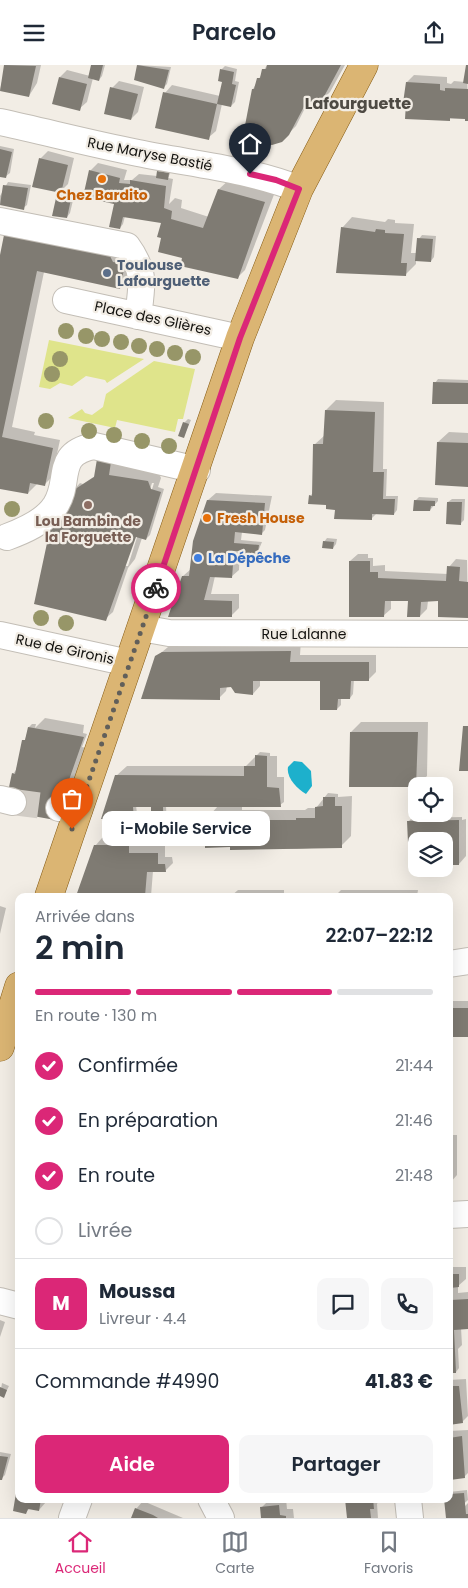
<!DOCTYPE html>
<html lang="fr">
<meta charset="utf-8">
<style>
:root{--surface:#fff;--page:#f6f6f7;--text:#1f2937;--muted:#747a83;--line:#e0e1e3;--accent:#db2777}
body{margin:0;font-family:Poppins,sans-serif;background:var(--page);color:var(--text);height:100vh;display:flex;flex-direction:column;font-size:19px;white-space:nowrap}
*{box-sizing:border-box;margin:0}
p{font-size:16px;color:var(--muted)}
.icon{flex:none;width:28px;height:28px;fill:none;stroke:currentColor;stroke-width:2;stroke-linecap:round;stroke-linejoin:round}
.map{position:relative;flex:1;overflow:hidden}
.sheet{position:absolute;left:15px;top:828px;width:438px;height:610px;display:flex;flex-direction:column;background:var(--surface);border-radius:10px;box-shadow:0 5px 20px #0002}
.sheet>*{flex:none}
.fabs{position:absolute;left:408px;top:712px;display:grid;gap:10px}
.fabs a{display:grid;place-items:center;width:45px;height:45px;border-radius:10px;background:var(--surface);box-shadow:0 5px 20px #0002;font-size:25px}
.pin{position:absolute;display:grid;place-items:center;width:42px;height:42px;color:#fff;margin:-51px -21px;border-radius:50% 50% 50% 0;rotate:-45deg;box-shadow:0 0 5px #0007}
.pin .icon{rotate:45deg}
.courier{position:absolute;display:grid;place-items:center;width:50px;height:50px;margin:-25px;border:4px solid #db2777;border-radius:50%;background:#fff;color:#222;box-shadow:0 1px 6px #0007}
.bubble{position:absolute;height:35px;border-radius:10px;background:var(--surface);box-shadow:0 5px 20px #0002;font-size:16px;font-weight:600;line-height:35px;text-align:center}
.summary em{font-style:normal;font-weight:600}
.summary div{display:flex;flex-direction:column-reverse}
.summary{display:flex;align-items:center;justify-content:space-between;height:85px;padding:0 20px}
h1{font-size:32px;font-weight:600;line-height:38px}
.bar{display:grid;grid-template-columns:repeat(4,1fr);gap:8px 5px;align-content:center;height:60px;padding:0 20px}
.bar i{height:6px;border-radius:4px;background:var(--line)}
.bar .current{background:var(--accent)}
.bar p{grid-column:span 4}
.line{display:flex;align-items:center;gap:12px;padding:0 20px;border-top:1px solid var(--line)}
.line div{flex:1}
.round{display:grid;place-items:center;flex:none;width:52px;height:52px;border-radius:10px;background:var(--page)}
ol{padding:0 20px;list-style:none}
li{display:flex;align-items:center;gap:15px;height:55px}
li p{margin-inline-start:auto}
li .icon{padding:5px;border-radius:50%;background:var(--accent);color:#fff;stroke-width:4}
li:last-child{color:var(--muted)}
li i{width:28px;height:28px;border:2px solid var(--line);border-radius:50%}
.button{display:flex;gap:10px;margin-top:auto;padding:10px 20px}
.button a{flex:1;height:58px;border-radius:10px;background:var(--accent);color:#fff;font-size:20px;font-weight:600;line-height:58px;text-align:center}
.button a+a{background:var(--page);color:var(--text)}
header{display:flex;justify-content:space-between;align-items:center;height:65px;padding:0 20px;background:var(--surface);font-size:22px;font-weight:600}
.tab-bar{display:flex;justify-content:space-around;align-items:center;height:70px;border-top:1px solid var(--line);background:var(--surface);font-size:14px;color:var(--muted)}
.tab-bar a{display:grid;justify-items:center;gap:2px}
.tab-bar .current{color:var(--accent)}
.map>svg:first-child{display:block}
</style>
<header><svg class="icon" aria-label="menu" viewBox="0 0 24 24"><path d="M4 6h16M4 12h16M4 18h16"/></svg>Parcelo<svg class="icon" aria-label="share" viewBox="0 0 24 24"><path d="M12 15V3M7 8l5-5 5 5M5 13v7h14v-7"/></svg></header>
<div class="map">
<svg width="468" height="1453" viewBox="0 0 468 1453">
<rect width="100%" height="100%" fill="#f2ede5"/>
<path fill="#dfe48b" d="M49,275L144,294L107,318L105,315L86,311L72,321L60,318L50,324L39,322Z
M154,296L195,304L183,354H178L175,367L117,355L115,363L68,353L82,344L85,348L92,350L103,342L106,329Z"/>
<path fill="#1db0cc" d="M294,696L302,697L311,706L312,721L306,729C297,724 286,712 288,702Z"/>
<path fill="#0003" fill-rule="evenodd" d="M6,0H41L37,18L29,31L0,25Z
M92,0H105L102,11L99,15L93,13L87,37L79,44L60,12L67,5L90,11Z
M138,0L171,2L167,19L164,22L135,14Z
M267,0H345L330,27L320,37L309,35L296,61L281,76L253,24Z
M467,0L468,54L406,53L407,17L414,10L447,12V18L451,19L454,16L465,17Z
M225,1L237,4L235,16L239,17L235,37L231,41L222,39L216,66L208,73L165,28L172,20L220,31L223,16L221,5Z
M119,16L144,22L138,47L131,54L112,23Z
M0,81L14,84L10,108L6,111L0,110Z
M48,86L74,93L68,119L60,127L40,94Z
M98,98L127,105L124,115H132L139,109L157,111L162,103L172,104L168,113L173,114L169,139L175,133L182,135L181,143L209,152L219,124L230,114L275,127L245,205L237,213L184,192L163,172L162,157L125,151L123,159L120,163L116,135L90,106Z
M8,117L31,120L27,140L23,143L0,139V131Z
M61,130L74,131L70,148L67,152L58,133Z
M352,152L385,157L388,154L395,155V158L414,159L411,188H417L419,174L422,170L436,171L434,192L431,196L416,194V199L405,210L342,163Z
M120,179L130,212L120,222L44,207L12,362L35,367L34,370L60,375L52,412L44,420L38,418L28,428L0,422V196Z
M438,314L468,315V339L435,318Z
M336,335L384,337L383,404H387L386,431H398L397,445L394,449L377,448L371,454L310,431L313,428L314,380L325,370L326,345Z
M188,354L191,355L184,371V358Z
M449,367L468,368V420L438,377Z
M99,395L158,406L161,413L158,422L164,424L150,470L146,474L142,473L135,494L128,503L113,547L105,554L43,503L70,429L80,418L83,419L95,411ZM152,418H154L128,501H125Z
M216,428L272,431L265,465L262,468L242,467L241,475L262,477L257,489L254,492L240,485L239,505L231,512L215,511L211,529H239V543L231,551L169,550L183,511L191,504L208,435Z
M419,432L438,433V436L430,445L415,436Z
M452,434H465L464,455L460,459L448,437Z
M327,473L337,474L336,479L333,483L324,477Z
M358,489H368V493H373V501L385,500V506L448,509L449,502L456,494L467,495L468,551L440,535L428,536L427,544L420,551L409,535H391V544L383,551L350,496Z
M301,576L300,590H376V607L369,614H354L353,629L350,633H341V640L337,644L323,614H260V621L253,629L227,621L226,626L219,633L156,592L174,577Z
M45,653L84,660L83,668L87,669L82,682L86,683L65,743L18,722L13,709L16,705L29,662L32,659H36L35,663Z
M361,657H428L427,711L416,721H351V667Z
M260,687L270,688V691H277V712H284V737L280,740H242V745H305L308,743H316L328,728L338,729V732L352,731L351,771L341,781L297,784L206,781V775L191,760L194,757H207V753L219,740H166L167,764L163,767L154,740H136L137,749L133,753L116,711L127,701H246Z
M462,752V755L466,754V791L459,799H444V776H416V799H410L409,756L412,753Z
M102,773H136V781H165V792H172L173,798L165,806H153L151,831H78L95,781Z
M238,825H284V831H231Z
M341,825H418L417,831H335Z
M0,841L6,843L0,869Z
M449,936H468V971H449Z
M449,1070H457V1110L450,1118Z
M453,1202H466V1214L458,1221V1228L468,1227V1262L461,1263L462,1280L458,1284L459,1303L456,1307H449V1207Z
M0,1255L5,1257L0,1272Z
M466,1314L468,1351L462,1357L449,1358V1315Z
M2,1318L9,1321L4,1331L0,1330Z
M468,1365V1408L464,1412L449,1411V1366Z
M0,1387L11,1389L5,1410L1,1414Z
M19,1418V1434H47L46,1437L39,1445L30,1443L26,1447L14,1445Z
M467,1425L468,1435L459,1443L461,1445L468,1438V1453H447L445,1434H449V1427Z
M286,1434L287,1444H293L294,1453H262V1442L269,1435Z
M346,1434H380L377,1439L378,1453H348Z
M143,1436L183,1453H132L136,1444Z"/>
<path fill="#7f7b73" d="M4,0L36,1L29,32L0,26Z
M91,0H103L99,16L88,13Z
M137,0L169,5L164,24L134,15Z
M267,0H341L320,39L307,36L289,70L282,77L272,80L242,76L252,24H254L257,13H260L262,4H266Z
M466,0H468V19L463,18Z
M220,4L234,7L232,19L236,20L231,42L217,39L222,17L218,16Z
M59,12L87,19L80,46L52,39Z
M406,17L440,19V25L445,26V23L468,24V56H465V54L450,53V56L405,54L406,38H403Z
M110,22L138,29L131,55L104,49Z
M163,27L217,39L209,75L155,63Z
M0,84L12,87L6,113L0,112Z
M39,93L68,100L61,128L32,122Z
M89,105L120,113L119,118L130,119V115L166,121L164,143L172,146L171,154L203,163L218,124L265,137L238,214L180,201L182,193L158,187L161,173L157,172L161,158L123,152L120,164L109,162L114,139L83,132Z
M157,106L169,108L168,115L156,113Z
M3,120L28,123L24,145L0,140Z
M56,133L71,134L67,153L52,151Z
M341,162L375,167L376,164L385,165V168L404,169L401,198H407L406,211L336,208Z
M4,170L109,189L113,197L125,199L120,224L37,206L2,372L53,383L45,421L30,418L28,429L0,424V190Z
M417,173L433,174L431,197L415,196Z
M433,317L468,318V339H432Z
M325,345L375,347L373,407H384L383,434H395L394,450L372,449V455L334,454L335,445L326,444V440L308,439L309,430L312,431L313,379H323Z
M183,357L189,359L184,373L178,371Z
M437,377L468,378V422L435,420Z
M97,394L111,397L109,410L148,416L151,424L161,427L146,475L136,472L106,556L34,539L50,464L57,454H63L69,428L94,412Z
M207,435L265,438L262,470L235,467L234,478L259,480L258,487L255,486L254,494L241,493L242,486H234L232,513L210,512L204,535L232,536V552H168L182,511H189L193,476Z
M414,435L435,436V441H431L430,446H413Z
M447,437H462L461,460L446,459Z
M323,476L334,477L333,484L322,483Z
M349,496H370V507H378V513L446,516L447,501L460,502L459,516L468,517V553L438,552V536L421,537L420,552H407L408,536H385L384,552H349Z
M291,586L290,597H369V616H351L350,634H338L337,645H320V616H253V630L235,628L231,622L220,623V635L141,634L155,591L162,587Z
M463,661H468V706H459Z
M28,662L84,672L55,755L11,747L16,723L9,722L12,708L15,709L22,675H25Z
M350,667H418L416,722H349Z
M255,690L267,691V722L279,723L281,742H163L164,768H151V742H133L134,754H101L115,710L244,711V701H255Z
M323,732H335V741H342V783L230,785V782L205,783V776H190V760H205V752L232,753V755H296V753H315V742L323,741Z
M459,755V800H444V776H416V800H409L407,756Z
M94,780H129V788H158V799H165L166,807H147L145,831H76Z
M449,943H468V972H449Z
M449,1209H459V1222L450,1223L451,1235L468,1234V1264L454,1265L456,1308H449Z
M449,1321H459L463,1358L449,1360Z
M0,1322L7,1325L4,1333L0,1331Z
M462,1371L465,1413L450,1415L449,1373Z
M0,1391L8,1392L2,1415H0Z
M18,1416L19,1434H41L39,1446L28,1444L26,1449L13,1446Z
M464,1428L466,1449H468V1453H446L444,1434H449V1429Z
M345,1434H373L374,1444H370L371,1453H347Z
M279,1440L280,1450L286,1451V1453H261L260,1442Z
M135,1443L153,1450L158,1453H131Z"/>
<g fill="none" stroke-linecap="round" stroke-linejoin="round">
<path stroke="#d1ccc5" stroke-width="26" stroke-dasharray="26 13" stroke-linecap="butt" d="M13,737L59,743"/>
<g stroke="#c3beb6" stroke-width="28">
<path id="minor" d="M0,57C46,67 92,79 138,88C192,99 248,104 299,124
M0,156L127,181C146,207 142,221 138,251
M66,235L240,273
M7,472C23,466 45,457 55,441C72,416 53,389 94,381L197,405
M141,563L169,568L468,569
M0,570L129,598
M0,734L13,737
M59,743L79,745
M449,899L468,896
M449,1150L468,1149
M0,1236L19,1241
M211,1434L221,1453
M408,1434L410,1453
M72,1453L79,1434"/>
</g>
<g stroke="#855b14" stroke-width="29">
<path id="major" d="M49,831L240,273L299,124L364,0
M0,982L19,921"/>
</g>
<use href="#minor" stroke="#fff" stroke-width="26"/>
<use href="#major" stroke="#dbb573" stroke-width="28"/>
</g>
<g fill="#979668">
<circle cx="66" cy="266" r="8"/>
<circle cx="86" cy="271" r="8"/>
<circle cx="102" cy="274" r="8"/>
<circle cx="121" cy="277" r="8"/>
<circle cx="139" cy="281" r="8"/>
<circle cx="157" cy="284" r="8"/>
<circle cx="175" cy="288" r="8"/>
<circle cx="193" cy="292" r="8"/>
<circle cx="60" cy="294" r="8"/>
<circle cx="52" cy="309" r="8"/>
<circle cx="46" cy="356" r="8"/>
<circle cx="89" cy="366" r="8"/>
<circle cx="114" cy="370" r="8"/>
<circle cx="142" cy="376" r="8"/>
<circle cx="169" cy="381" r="8"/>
<circle cx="12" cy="444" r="8"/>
<circle cx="41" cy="553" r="8"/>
<circle cx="66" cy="558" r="8"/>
</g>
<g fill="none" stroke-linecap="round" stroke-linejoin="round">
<path stroke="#615f5a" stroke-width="5" stroke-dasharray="0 9" d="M72,764L156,523"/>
<path stroke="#db2777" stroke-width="6" d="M156,523L240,273L299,124L276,115L250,109"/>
</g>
<g fill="#e8710a" stroke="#f2ede5" stroke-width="2">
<circle cx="102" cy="114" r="5"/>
<circle cx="207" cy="453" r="5"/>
</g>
<circle fill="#5c6f8a" stroke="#f2ede5" stroke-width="2" cx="107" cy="208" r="5"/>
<circle fill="#8d6e63" stroke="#f2ede5" stroke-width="2" cx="88" cy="440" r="5"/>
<circle fill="#3f7fe0" stroke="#f2ede5" stroke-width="2" cx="198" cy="493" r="5"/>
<g text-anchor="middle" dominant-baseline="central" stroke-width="4.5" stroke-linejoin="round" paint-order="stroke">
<g font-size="14" fill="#13120f" stroke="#f2ede5">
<text transform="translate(150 89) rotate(11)">Rue Maryse Bastié</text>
<text transform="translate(153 253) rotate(12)">Place des Glières</text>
<text x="304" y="569">Rue Lalanne</text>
<text transform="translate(65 584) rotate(12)">Rue de Gironis</text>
</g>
<g font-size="14" font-weight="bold" fill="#c56008" stroke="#f2ede5">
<text x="102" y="130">Chez Bardito</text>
<text x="217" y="453" text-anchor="start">Fresh House</text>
</g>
<g font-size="14" font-weight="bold" fill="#4e5e75" stroke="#f2ede5" text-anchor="start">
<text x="117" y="200">Toulouse<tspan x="117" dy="16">Lafourguette</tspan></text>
</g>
<g font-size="14" font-weight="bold" fill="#785e54" stroke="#f2ede5">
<text x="88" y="456">Lou Bambin de<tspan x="88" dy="16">la Forguette</tspan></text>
</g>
<g font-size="14" font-weight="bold" fill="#366cbe" stroke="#f2ede5" text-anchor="start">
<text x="208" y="493">La Dépêche</text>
</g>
<g font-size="16" font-weight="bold" fill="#4e4a43" stroke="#f2ede5">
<text x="358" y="38">Lafourguette</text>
</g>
</g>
</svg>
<div class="fabs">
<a><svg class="icon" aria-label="locate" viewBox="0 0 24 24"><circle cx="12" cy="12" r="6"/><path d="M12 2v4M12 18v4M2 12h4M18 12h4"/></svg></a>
<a><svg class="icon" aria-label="layers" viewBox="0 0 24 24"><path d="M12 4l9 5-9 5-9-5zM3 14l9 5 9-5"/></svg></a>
</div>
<div class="pin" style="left:72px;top:764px;background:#ea580c"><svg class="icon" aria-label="bag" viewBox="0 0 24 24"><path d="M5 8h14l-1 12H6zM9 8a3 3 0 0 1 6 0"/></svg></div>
<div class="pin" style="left:250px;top:109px;background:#1f2937"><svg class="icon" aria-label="home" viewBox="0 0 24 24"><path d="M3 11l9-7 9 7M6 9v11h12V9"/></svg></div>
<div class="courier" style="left:156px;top:523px"><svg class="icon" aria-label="bike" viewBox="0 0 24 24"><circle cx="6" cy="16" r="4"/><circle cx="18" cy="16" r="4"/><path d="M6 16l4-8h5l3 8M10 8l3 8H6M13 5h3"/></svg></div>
<div class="bubble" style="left:102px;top:746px;width:168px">i-Mobile Service</div>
<section class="sheet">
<div class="summary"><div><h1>2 min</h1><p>Arrivée dans</p></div><em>22:07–22:12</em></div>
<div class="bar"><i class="current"></i><i class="current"></i><i class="current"></i><i></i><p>En route · 130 m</p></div>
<ol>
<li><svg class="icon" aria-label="check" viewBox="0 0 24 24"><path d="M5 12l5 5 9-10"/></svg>Confirmée<p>21:44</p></li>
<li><svg class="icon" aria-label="check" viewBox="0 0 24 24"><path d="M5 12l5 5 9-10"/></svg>En préparation<p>21:46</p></li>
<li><svg class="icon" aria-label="check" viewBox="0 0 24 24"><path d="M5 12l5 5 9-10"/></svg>En route<p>21:48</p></li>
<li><i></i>Livrée</li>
</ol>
<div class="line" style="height:90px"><b class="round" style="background:var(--accent);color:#fff">M</b><div><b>Moussa</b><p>Livreur · 4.4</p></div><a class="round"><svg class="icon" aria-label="chat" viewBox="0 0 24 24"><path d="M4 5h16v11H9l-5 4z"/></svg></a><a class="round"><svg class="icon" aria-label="phone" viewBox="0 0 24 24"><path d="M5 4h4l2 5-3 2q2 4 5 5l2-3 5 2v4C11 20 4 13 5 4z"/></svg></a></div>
<div class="line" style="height:65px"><div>Commande #4990</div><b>41.83 €</b></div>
<div class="button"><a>Aide</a><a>Partager</a></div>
</section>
</div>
<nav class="tab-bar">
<a class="current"><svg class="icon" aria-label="home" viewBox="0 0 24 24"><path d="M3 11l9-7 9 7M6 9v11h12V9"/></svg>Accueil</a>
<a><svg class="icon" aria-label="map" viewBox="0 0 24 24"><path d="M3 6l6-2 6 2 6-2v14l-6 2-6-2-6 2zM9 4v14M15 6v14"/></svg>Carte</a>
<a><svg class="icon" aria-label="saved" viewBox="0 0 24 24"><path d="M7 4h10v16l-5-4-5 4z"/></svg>Favoris</a>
</nav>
